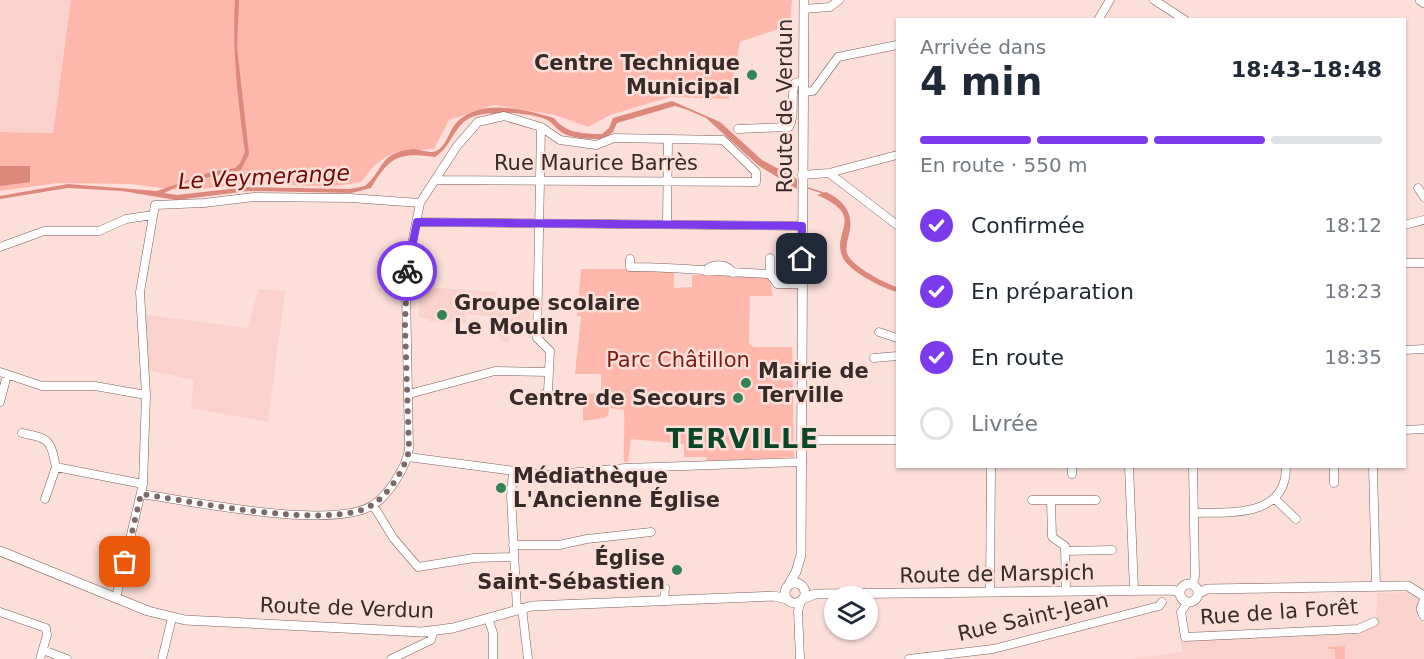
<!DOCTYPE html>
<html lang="fr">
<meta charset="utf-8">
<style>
:root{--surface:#fff;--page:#f2f2f3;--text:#1f2937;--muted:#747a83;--line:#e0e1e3;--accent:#7c3aed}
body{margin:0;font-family:"DejaVu Sans",sans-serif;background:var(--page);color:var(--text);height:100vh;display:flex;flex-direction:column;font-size:22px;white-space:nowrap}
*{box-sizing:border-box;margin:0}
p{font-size:20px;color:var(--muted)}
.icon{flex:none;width:33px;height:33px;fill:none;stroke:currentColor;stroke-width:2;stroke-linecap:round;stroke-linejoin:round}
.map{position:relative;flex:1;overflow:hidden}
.details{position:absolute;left:896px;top:18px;width:510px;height:450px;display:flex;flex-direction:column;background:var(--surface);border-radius:0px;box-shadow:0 2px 4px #0004}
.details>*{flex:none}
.fabs{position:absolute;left:824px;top:586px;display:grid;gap:12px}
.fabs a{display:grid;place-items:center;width:54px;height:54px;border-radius:50%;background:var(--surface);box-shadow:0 2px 4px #0004;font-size:30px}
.pin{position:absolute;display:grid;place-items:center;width:51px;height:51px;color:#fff;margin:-26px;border-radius:12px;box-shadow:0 3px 9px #0006}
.courier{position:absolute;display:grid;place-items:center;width:60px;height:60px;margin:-30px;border:4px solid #7c3aed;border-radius:50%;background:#fff;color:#222;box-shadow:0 2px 8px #0007}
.headline em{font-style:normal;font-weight:600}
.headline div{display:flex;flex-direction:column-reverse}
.headline{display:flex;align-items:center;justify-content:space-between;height:102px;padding:0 24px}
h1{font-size:39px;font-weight:600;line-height:45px}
.bar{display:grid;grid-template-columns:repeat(4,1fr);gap:9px 6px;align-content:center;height:72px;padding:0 24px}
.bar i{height:8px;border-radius:4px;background:var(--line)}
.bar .selected{background:var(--accent)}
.bar p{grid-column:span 4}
ol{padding:0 24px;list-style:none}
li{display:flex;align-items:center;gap:18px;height:66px}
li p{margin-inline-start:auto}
li .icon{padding:6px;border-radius:50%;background:var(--accent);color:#fff;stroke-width:4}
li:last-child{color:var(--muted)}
li i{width:33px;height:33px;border:3px solid var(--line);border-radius:50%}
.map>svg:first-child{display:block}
</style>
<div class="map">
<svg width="1424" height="659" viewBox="0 0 1424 659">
<rect width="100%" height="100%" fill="#fddfda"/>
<path fill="#f8d2cb" d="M0,0H71L53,133L0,132Z
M426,287L497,292V305L530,306L532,330L524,328V336L511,335L510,341L505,343L501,341L499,335H493L490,316L466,314L465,323L430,322V319L421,318L419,316V292Z
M259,289L285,291L268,422L191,408L194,380L148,370L142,314L247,328Z
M1421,592L1417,619L1424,624V659H1129L1183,652L1180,641L1359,634L1376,624L1377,593Z"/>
<path fill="#feb8ab" d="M71,0H792L790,25L740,42L729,99L670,97L610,115L588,127L555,115L494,105L449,120L434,149C395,151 386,149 361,182L330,187L251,183L185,191L131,184L58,183L0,191V132L53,133Z
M581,269H674V288L692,287V275H761L770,280L773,296H750L749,344L754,347H792L794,457L707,461L706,457H684V444L631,439L628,462H624C623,442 625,429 624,410L609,408L608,415L604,418L583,421V403L573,401V393L601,394V374H575L581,316H577Z
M1345,646V659H1335V649H1328V647Z"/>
<path fill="#dc887a" d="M235,0H239L237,47L249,154L241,170L187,182L164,193L177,195L247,187L350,189L365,186C385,169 378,153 413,149C420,149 430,154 436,151C447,146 449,130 457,122C481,98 525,109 554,118C565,133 583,134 602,134L609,128L613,118L672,101L720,122L762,160L797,179V189L759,166L706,118L688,110L675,106L617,123L613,132L603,139C591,139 578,139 567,135C558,132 555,125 549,121C533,112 484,109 468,119C453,128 451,147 435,157C399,152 390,156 371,188L351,193L249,191L176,200L122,191L68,188L0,199V196L68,184L157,191L211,172L235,168L240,163L245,152C238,101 232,51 235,0Z
M0,166H30V182L0,186Z
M826,192C841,199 853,211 850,229C849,237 845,245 847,253C851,266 884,283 897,287V292C882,288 848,271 842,256C832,229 867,217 817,195Z"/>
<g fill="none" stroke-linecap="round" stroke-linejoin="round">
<path stroke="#dc887a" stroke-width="1.5" d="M491,113L507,112
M808,188L823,193"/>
<g stroke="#775e59" stroke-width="9">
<path id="minor" d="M1154,0L1185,20
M804,9L830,7L839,0
M1098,20L1110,0
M803,92L813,91L838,57L897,45
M738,129L789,127C796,116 790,97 795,83L803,81
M829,173L897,225
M802,175L829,173L897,155
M1418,188L1424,197
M417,222L802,226
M667,224L668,139
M1404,225L1424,220
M0,247L44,231H99L126,219L153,215
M630,259V267C677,267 723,272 770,274V258
M1404,263H1424
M705,271C712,263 727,263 733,273
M770,274L777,284H802
M879,332L897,338
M1404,350L1424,349
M874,358L897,356
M0,372L42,386H95L146,395
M409,394L495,371L549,372
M530,401L548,392L550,351L537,338L541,127
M0,402L7,375
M1404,430L1424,429
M22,433C50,439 50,439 56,467L143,484
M802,440H897
M408,457L545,475L626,468L802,462
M1129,466L1134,590
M1334,466V483
M1373,466L1376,586
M513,472L511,496L517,609
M1072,474V466
M141,494C190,501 333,531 373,505C388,496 407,466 409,449L406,290L408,264L420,203L457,146L478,122L504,116L541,127L560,140L596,145L614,138L723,140L756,172V182L436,180
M45,499L56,467
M1275,499L1296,519
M1032,500H1096
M1051,500L1052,537L1065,546L1066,591
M373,505L394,539L418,567L474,558L514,557
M1194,513C1230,512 1287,518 1286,466
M513,545H559L587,539L651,532
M1065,551L1112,550
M1193,584L1195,576L1193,466
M990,592L991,466
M116,598L143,484L146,395L140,292L155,205L204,203L254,197L350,198L420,203
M664,601L665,588
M1188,602L1181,612L1185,637L1358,629L1374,622
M522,608L528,659
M0,612L46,628L47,635L40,659
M488,618L493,633V659
M43,650L67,659
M162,659L172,618
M391,659L431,640L433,632
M800,659L798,611L801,601
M909,659L993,649L1159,606L1162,602"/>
</g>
<g stroke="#775e59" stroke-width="10">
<path id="major" d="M1420,0L1424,3
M0,551L148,611L185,620L422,632L453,628L532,606L774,596L787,599
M785 593a10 10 0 1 1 20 0a10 10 0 1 1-20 0Z
M1180 593a9 9 0 1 1 18 0a9 9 0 1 1-18 0Z
M788,586L796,572L801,555L804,0
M1199,593L1207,589L1398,586H1408L1424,596
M803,599L815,594L1171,590L1180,592
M1424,601L1421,609L1424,616"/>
</g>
<use href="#minor" stroke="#fff" stroke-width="8"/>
<use href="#major" stroke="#fff" stroke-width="9"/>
</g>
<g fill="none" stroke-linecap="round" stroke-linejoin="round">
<path stroke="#7c6a67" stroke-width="6" stroke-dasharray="0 10.8" d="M125,562L141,494C190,501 333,531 372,505C388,496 407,466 409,449L405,325L407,271"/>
<path stroke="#7c3aed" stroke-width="8" d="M407,271L417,222L802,226V259"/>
</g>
<g fill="#348354" stroke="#fddfda" stroke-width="2">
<circle cx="752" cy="75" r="6"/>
<circle cx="442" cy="315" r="6"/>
<circle cx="746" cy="383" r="6"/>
<circle cx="738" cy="398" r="6"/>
<circle cx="501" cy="488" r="6"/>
<circle cx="677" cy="570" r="6"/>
</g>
<g text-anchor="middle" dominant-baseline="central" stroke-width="5" stroke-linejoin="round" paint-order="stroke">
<g font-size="21" font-weight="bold" fill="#362b29" stroke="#fddfda" text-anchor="end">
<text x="740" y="63">Centre Technique<tspan x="740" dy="24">Municipal</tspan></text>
<text x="454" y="303" text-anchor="start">Groupe scolaire<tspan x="454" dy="24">Le Moulin</tspan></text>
<text x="758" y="371" text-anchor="start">Mairie de<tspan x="758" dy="24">Terville</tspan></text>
<text x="726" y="398">Centre de Secours</text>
<text x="513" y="476" text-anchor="start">Médiathèque<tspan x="513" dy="24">L'Ancienne Église</tspan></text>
<text x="665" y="558">Église<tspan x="665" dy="24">Saint-Sébastien</tspan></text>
</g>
<g font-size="21" fill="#362b29" stroke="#fddfda">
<text transform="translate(785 106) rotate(-90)">Route de Verdun</text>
<text x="596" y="163">Rue Maurice Barrès</text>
<text transform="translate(997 574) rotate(-1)">Route de Marspich</text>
<text transform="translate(347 608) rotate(2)">Route de Verdun</text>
<text transform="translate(1279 612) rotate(-4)">Rue de la Forêt</text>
<text transform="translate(1033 617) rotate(-13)">Rue Saint-Jean</text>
</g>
<g font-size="21" fill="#7e1b10" stroke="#fddfda">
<text x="678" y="360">Parc Châtillon</text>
</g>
<g font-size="22" font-style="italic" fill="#700801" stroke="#fddfda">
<text transform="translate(264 177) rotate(-3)">Le Veymerange</text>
</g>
<g font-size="27" font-weight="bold" letter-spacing="1.5" fill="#0a4526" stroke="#fddfda">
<text x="743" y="438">TERVILLE</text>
</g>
</g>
</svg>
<div class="fabs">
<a><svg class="icon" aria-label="layers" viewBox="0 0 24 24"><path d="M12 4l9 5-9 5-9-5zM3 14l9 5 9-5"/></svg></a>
</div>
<div class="pin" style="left:125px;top:562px;background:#ea580c"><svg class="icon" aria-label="bag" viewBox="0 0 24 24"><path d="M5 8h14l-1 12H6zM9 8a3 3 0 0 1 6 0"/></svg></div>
<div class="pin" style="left:802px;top:259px;background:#1f2937"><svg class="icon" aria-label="home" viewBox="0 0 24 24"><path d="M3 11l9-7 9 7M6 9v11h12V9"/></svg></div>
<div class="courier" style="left:407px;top:271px"><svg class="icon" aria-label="bike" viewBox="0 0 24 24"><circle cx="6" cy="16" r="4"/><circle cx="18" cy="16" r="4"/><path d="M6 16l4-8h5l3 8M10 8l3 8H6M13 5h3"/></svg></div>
<section class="details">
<div class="headline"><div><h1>4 min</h1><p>Arrivée dans</p></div><em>18:43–18:48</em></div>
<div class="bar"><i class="selected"></i><i class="selected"></i><i class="selected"></i><i></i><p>En route · 550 m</p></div>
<ol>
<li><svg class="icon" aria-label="check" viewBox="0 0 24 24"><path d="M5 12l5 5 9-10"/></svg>Confirmée<p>18:12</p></li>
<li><svg class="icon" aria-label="check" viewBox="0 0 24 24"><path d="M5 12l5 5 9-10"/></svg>En préparation<p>18:23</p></li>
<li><svg class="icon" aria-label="check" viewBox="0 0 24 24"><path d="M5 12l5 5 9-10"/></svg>En route<p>18:35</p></li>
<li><i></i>Livrée</li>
</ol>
</section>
</div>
